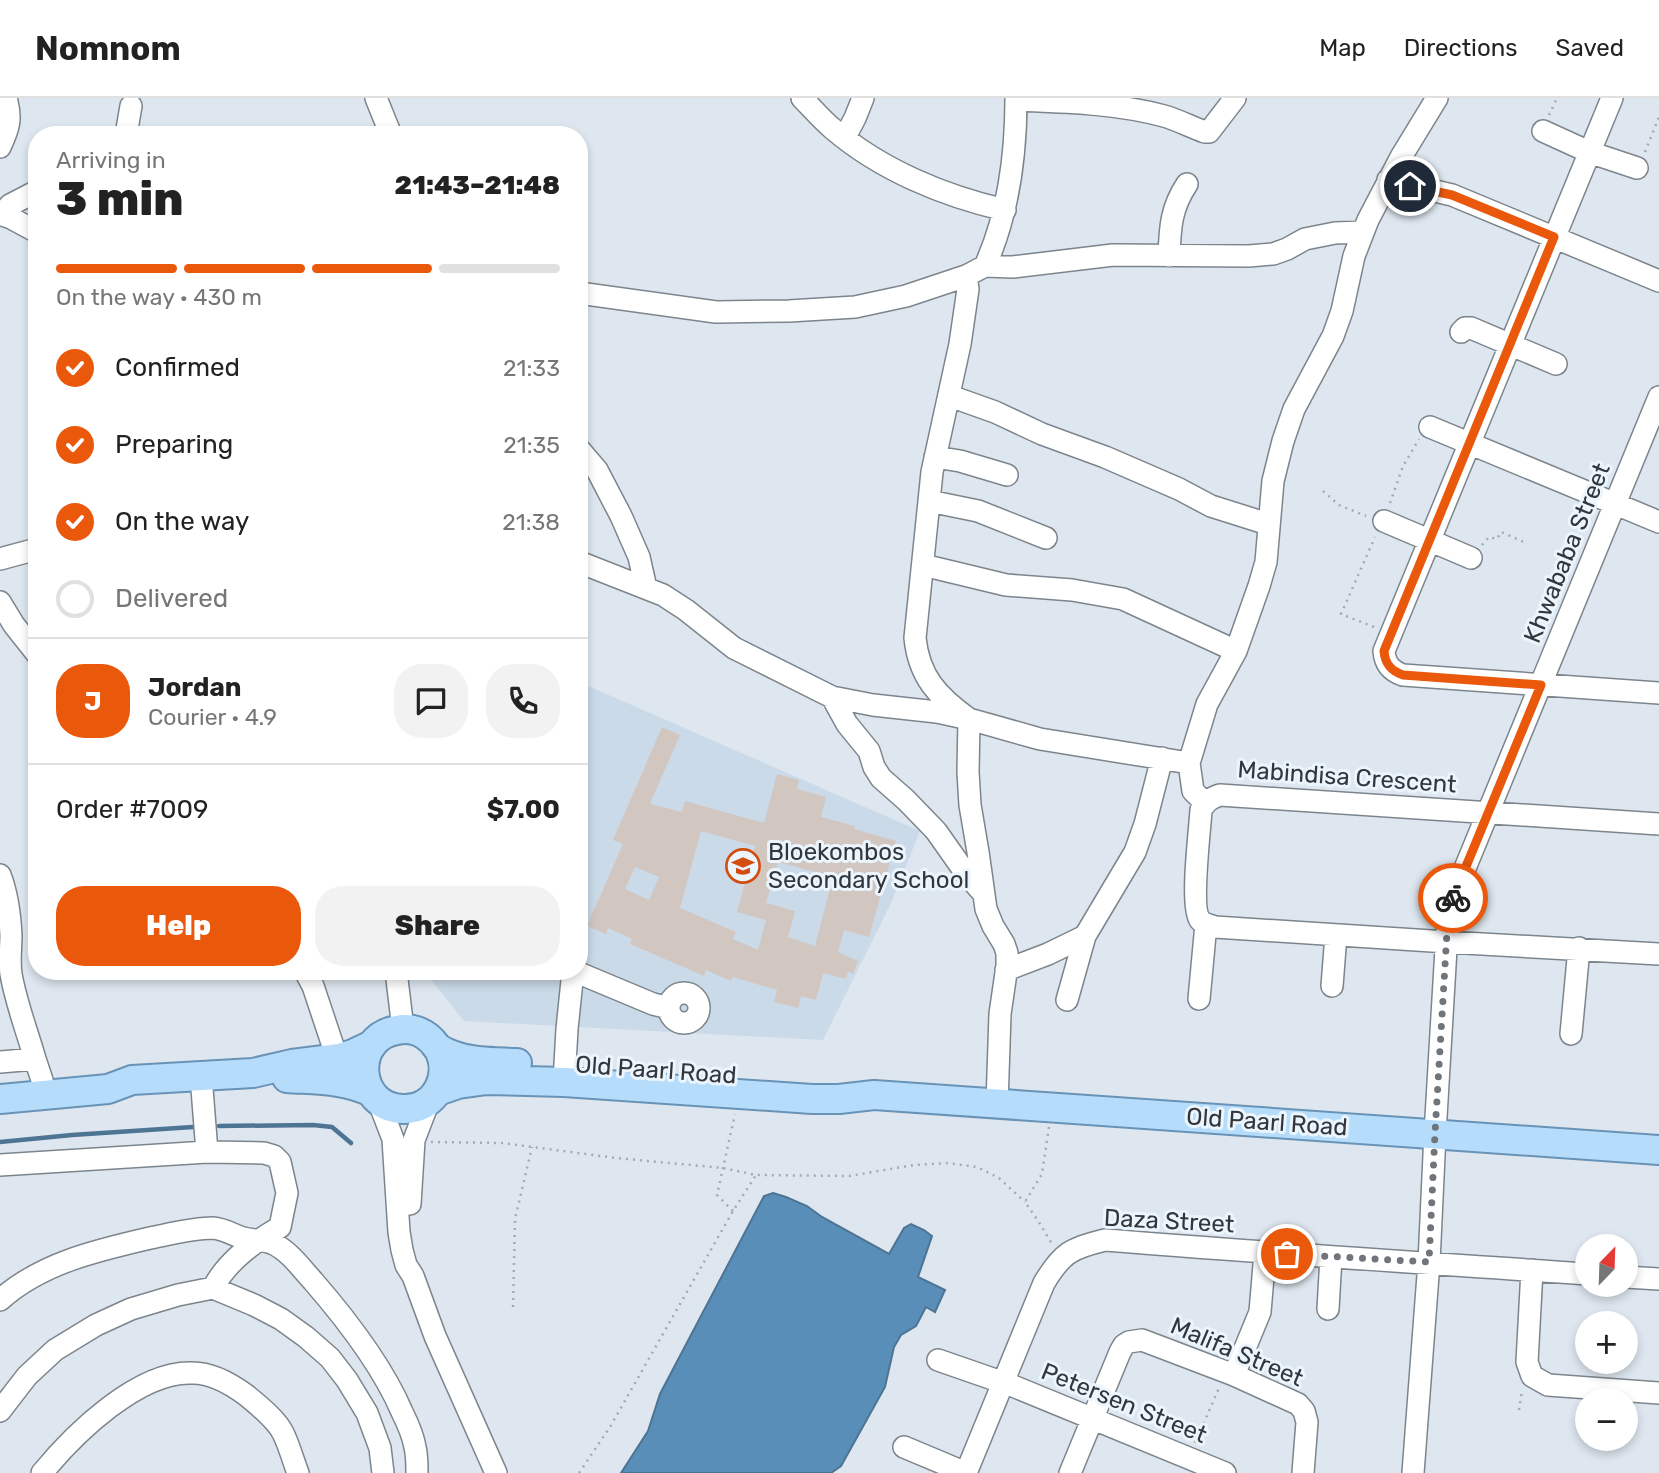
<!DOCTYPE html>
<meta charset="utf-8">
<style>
:root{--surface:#fff;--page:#f2f2f2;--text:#222;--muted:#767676;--line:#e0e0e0;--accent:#ea580c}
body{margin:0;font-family:Rubik,sans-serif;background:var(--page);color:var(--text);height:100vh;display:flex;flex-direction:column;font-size:26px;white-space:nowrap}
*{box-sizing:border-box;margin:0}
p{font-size:23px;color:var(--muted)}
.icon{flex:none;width:38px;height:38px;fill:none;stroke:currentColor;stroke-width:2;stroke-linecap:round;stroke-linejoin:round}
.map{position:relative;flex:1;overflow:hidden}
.side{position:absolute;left:28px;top:28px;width:560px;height:854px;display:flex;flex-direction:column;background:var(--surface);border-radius:28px;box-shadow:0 4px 10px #0003}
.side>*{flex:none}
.needle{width:46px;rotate:23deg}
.controls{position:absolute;left:1575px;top:1136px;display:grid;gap:14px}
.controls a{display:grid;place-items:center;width:63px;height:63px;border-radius:50%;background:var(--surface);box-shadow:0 4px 10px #0003;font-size:35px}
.pin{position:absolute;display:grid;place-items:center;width:60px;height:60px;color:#fff;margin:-30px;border:4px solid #fff;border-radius:50%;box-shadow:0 2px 7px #0007}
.courier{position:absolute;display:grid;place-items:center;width:70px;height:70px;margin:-35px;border:5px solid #ea580c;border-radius:50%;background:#fff;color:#222;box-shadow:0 2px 9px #0007}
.headline em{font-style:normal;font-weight:800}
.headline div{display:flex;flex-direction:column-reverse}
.headline{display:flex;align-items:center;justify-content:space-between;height:119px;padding:0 28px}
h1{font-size:46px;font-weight:800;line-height:52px}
.bar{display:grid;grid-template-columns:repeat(4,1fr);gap:10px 7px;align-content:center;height:84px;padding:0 28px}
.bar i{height:9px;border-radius:5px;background:var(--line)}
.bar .selected{background:var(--accent)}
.bar p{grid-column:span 4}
.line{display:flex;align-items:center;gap:18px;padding:0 28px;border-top:2px solid var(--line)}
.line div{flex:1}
.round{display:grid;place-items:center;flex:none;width:74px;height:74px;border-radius:28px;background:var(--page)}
ol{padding:0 28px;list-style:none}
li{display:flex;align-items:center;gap:21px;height:77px}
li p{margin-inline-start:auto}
li .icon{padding:7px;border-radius:50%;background:var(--accent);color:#fff;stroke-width:4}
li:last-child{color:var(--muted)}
li i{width:38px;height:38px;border:4px solid var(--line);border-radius:50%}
.cta{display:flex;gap:14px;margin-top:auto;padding:14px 28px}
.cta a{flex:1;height:80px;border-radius:28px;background:var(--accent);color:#fff;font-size:28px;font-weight:800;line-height:80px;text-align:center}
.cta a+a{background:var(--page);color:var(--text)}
header{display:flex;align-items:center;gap:42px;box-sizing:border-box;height:98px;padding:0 35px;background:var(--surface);border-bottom:2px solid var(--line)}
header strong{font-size:33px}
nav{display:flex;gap:38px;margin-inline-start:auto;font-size:24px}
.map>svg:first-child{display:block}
</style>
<header>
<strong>Nomnom</strong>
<nav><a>Map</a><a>Directions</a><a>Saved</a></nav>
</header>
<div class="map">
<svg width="1659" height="1375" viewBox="0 0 1659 1375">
<rect width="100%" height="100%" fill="#dee7f0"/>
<path fill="#cbdae8" d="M579,584L920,733L892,803L823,942L464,923L428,878V873H579Z"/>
<path fill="#598eb9" stroke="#4e7493" stroke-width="2" d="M773,1095L786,1099L807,1108L822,1119L889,1156L904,1130L911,1126L924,1132L932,1138L918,1179L945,1192L935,1214L926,1209L916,1228L901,1237L894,1249L885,1289L841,1368L831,1375H621L648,1333L660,1296L764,1098Z"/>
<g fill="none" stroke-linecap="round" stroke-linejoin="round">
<path stroke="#4e7493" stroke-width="4.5" d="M219,1028L313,1027L332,1029L351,1045
M0,1044L72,1037L193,1029"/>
</g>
<path fill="#d2c6c1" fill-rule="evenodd" d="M662,629L680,637L650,706L682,714L685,703L764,725L777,676L799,682L797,691L826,699L821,719L855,728L854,731L896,743L869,839L844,832L838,854L858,863L853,876L848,874L846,881L823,875L816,902L801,898L798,910L774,904L777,892L733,879L731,883L706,872L704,878L630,846L632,841L608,830L606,836L587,828L623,746L613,742ZM701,733L755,748L737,814L766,822L758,852L733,841L736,834L680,810ZM778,764L833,779L815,848L788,839L795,813L766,805ZM635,769L659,779L649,802L625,791Z"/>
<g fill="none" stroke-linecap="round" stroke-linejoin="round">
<g stroke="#7c858c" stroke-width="24">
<path id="minor" d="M376,0L391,37
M802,0C812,10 822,22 833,31C881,72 944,98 1005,112
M1612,0L1384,553C1385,566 1391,573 1403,577L1659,595
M1016,2C1065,4 1116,5 1164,18C1178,22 1191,29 1205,34H1209L1235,0
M1543,33L1589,54L1637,70
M126,37L131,8
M845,39L855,20L863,0
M0,49C9,30 12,21 6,0
M1388,82L1452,97L1659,183
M0,116L11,120L37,134
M2,117L10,107L37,93
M1169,158C1170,129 1171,110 1187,86
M985,168C1009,115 1016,58 1016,0
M966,178L968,191L960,246L932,374L915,540C919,579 938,599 969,621L968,674L970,707L978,754L986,811L993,828L1004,846L1007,855V868L1000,916L997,1006
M579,195L716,214L789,213L855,209L906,198L966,178L985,168L1013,169L1113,157L1249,158L1273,156L1287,151L1305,141L1335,135L1363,134
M1461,234L1465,230H1471L1556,266
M950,298L995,314L1042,336L1105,359L1179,391L1211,408L1268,426
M1430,329L1659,424
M579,351L597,372L621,418L639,459L646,490
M935,359L960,363L1007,377
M929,403L978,413L1046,440
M1384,423L1471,460
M0,461L37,451
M579,464L663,497L686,512L734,550L832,599L873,607L937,614L969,621L1040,641L1189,665L1193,693L1205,705
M923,467L1006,487L1072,492L1123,501L1236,553
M0,504L14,527L37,556
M832,599L847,626L869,653L874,669L881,680L906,702L936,733L967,777L984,796
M1189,665L1207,606L1236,553L1259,488L1266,464L1273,383L1283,343L1294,311L1333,238L1342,213L1354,158L1368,122L1401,59L1437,0
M1659,726L1220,697C1211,700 1206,703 1201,712C1200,731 1190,809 1200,822C1203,826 1210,827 1215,829L1447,844L1659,856
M0,777C7,795 10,818 11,837C11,850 9,863 11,876C16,905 27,933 35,961
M1006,872L1048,856L1085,838
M305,873L313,888L334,951L335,960
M396,873L403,931
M574,873L653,906L669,910
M1332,888L1336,837
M669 910a15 15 0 1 1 30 0a15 15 0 1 1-30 0Z
M1199,901L1206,826
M1067,902L1085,838L1135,754L1145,726L1162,660
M1571,936L1579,850
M0,964L35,961L42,982
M201,978L207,1054
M564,984L567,931L573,873
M378,1002L393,1041L399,1134L402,1152L406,1167L413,1178L435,1238L496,1375
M0,1067L207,1054L264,1055L274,1058L280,1064L287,1095L280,1129C253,1145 228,1162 213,1190
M410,1106L414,1042L429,1003
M1532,1172L1527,1264L1532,1278L1548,1287L1659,1295
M1626,1179L1659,1181
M0,1202C41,1165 98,1152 150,1140C170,1136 193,1130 213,1130C225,1131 233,1137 243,1140C254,1143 264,1141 274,1146C290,1154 301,1170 313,1183C346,1221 382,1267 402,1314C407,1324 413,1337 415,1349C417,1357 417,1366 417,1375
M1328,1211L1331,1159
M938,1262L1013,1288L1225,1375
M1234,1277L1260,1214L1265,1155
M0,1313L27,1278L55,1252L96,1227L131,1211L178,1197L213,1190L254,1207L281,1221L306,1239L330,1260L347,1282L367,1315L380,1350L383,1375
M904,1349L966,1375
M42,1375C74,1336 139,1272 193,1275C212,1275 231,1286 246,1297C258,1307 276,1321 283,1335C289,1347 293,1362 298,1375
M966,1375L1044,1185C1062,1155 1071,1150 1105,1142C1266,1155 1427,1165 1587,1176
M1070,1375L1120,1254L1124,1247L1129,1244L1142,1242L1234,1277L1298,1306L1304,1313L1307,1324L1303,1375
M1413,1375L1429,1164L1435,1036L1448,817L1454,797L1659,299"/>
</g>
<g stroke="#6993b6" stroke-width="32">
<path id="major" d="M438,950C453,977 436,1012 403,1011C355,1010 350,940 397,932C409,929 422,933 431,942C434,944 435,948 438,950C443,954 452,957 458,959C477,965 497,964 517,965
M287,980C316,982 345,981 371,994
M438,993L458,986L487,982L564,984L812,1001H839L874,997L1659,1052
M0,1001L108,991L132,982L253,975L292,966L340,960L353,956L372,947"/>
</g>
<path stroke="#a3aab1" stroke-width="2.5" stroke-dasharray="2 5" stroke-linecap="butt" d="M1549,17L1557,0
M1645,54L1659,19
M1323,393L1339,407L1366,418
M1390,405L1403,368L1419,341
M1482,447L1489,439L1497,441L1501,434L1524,444
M1374,529L1341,516L1375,439
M1049,1029L1042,1076L1025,1104L1039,1124L1052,1146
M431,1044L502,1045L616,1060L723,1070L756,1077L849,1078L914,1067L948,1065L977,1069L999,1080L1025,1104
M733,1113L717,1097L735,1016
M513,1209L515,1121L532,1049
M1519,1312L1522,1292
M1195,1345L1219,1290
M579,1375L610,1329L733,1113L756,1077"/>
<use href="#minor" stroke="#fff" stroke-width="21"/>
<use href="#major" stroke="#b6dcfb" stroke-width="28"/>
</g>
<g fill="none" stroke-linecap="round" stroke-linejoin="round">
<path stroke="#6f757a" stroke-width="7" stroke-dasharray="0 12.6" d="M1287,1156L1429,1164L1435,1035L1448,817L1453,800"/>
<path stroke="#ea580c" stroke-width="9" d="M1410,88L1452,97L1554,139L1384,553C1385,566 1391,573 1403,577L1541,587L1453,800"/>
</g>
<defs>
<g id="school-ring" transform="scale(1.75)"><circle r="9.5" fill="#ebf5fd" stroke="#d24d0f" stroke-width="1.5"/><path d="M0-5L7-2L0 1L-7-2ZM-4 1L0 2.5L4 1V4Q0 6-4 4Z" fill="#d24d0f"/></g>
</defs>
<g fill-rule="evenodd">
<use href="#school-ring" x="743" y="768"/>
</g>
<g text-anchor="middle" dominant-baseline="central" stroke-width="6" stroke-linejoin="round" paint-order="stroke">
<g font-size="24" fill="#33373b" stroke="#ebf5fd">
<text transform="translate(1567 455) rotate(-68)">Khwababa Street</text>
<text transform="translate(1347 679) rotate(4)">Mabindisa Crescent</text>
<text transform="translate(656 972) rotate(4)">Old Paarl Road</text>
<text transform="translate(1267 1024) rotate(4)">Old Paarl Road</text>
<text transform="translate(1169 1123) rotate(3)">Daza Street</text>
<text transform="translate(1237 1254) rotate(23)">Malifa Street</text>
<text transform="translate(1124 1305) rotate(22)">Petersen Street</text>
</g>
<g font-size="24" fill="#33373b" stroke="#ebf5fd" text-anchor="start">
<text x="768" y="754">Bloekombos<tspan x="768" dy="28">Secondary School</tspan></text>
</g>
</g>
</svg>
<div class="controls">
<a><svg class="needle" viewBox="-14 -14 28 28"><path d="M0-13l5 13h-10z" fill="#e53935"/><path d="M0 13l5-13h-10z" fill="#767676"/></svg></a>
<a>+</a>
<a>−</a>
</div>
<div class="pin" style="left:1287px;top:1156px;background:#ea580c"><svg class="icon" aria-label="bag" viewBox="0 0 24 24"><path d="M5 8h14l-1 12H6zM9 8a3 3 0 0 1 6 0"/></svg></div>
<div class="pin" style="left:1410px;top:88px;background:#1f2937"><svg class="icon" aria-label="home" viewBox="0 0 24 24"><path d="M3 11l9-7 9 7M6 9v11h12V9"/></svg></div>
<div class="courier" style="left:1453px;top:800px"><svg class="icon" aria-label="bike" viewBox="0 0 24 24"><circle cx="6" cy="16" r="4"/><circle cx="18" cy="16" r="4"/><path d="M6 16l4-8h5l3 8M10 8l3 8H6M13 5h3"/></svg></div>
<section class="side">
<div class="headline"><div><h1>3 min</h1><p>Arriving in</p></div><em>21:43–21:48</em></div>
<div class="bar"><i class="selected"></i><i class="selected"></i><i class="selected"></i><i></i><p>On the way · 430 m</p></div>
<ol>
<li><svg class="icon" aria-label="check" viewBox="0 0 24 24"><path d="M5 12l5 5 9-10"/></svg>Confirmed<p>21:33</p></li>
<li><svg class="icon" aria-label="check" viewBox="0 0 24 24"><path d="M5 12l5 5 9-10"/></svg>Preparing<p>21:35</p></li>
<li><svg class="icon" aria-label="check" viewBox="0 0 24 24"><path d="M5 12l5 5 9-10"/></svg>On the way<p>21:38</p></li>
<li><i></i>Delivered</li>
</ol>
<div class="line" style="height:126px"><b class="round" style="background:var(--accent);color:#fff">J</b><div><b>Jordan</b><p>Courier · 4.9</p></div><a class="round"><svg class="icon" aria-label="chat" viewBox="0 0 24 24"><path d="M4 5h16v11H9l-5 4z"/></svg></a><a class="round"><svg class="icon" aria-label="phone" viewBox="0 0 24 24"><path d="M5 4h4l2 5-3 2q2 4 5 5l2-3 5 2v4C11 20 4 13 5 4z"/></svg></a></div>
<div class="line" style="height:91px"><div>Order #7009</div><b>$7.00</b></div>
<div class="cta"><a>Help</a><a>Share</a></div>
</section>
</div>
